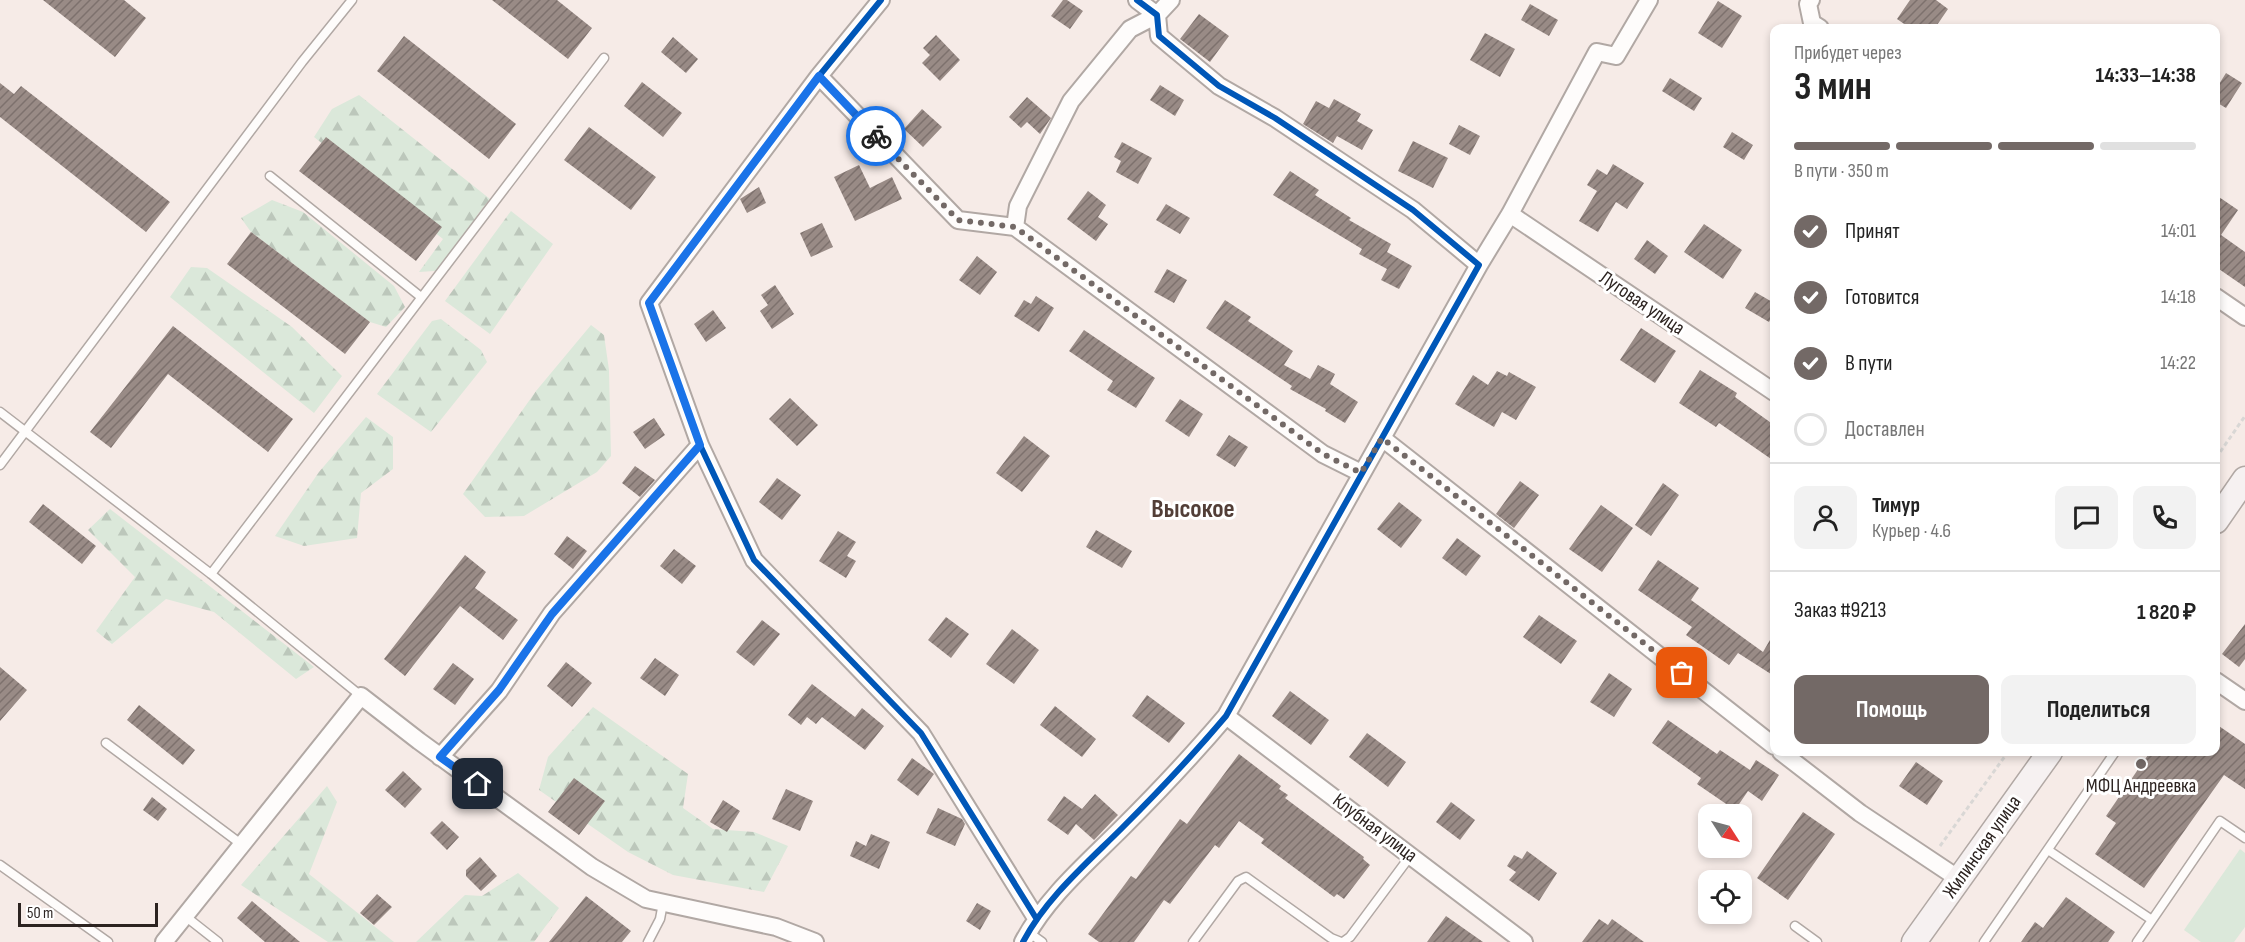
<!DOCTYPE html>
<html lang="ru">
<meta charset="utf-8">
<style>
:root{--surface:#fff;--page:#f2f2f2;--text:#222;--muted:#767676;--line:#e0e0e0;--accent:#736966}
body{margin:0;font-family:"Sofia Sans Condensed",sans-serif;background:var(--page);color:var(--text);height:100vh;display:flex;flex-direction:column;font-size:22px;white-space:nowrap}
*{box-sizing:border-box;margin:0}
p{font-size:20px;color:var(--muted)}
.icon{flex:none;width:33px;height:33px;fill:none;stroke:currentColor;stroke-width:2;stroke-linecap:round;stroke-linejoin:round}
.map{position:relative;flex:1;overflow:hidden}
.sheet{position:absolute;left:1770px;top:24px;width:450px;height:732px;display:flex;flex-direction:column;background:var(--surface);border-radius:12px;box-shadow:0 3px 9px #0003}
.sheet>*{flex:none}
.needle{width:39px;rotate:126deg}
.controls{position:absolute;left:1698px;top:804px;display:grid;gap:12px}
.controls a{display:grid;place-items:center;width:54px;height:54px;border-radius:12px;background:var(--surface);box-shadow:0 3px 9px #0003;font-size:30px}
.scale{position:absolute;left:18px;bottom:15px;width:140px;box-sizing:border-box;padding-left:6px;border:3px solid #2c2320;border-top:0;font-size:16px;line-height:21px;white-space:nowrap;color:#2c2320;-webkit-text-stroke:4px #fff;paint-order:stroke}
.pin{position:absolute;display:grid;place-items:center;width:51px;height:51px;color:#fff;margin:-26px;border-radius:12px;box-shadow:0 3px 9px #0006}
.courier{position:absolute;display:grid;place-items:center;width:60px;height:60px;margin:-30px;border:4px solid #1a73e8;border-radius:50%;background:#fff;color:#222;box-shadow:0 2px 8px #0007}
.summary em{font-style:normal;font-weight:700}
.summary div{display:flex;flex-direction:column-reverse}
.summary{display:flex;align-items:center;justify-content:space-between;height:102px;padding:0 24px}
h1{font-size:39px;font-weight:700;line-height:45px}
.bar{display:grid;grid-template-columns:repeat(4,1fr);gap:9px 6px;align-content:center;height:72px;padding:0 24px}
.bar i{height:8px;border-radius:4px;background:var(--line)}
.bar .current{background:var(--accent)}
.bar p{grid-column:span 4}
.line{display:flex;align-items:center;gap:15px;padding:0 24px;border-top:2px solid var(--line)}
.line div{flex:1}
.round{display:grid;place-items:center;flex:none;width:63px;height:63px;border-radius:12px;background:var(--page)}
ol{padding:0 24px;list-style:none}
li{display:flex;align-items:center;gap:18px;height:66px}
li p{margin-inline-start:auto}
li .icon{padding:6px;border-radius:50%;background:var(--accent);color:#fff;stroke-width:4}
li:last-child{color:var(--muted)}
li i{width:33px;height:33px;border:3px solid var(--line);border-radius:50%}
.button{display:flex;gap:12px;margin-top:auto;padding:12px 24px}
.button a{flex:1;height:69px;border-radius:12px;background:var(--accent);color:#fff;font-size:24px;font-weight:700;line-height:69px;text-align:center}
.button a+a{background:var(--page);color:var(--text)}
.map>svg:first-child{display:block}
</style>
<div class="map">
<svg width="2245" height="942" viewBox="0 0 2245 942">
<defs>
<pattern id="forest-firs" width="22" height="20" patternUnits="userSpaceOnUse" patternTransform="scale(1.5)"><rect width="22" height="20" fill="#dbe8da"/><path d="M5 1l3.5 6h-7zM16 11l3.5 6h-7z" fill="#bcc7bb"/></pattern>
<pattern id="building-hatch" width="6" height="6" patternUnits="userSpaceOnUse" patternTransform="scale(1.5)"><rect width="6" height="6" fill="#998b86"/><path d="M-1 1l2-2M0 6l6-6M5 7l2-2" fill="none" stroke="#7d716d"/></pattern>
</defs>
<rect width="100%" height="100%" fill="#f6ebe7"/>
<path fill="url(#forest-firs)" d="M359,95L490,199L478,214L450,270L419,272L443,239L314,137L332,109Z
M272,200L303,212L394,286L405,307L386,327L370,322L251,232L241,218Z
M511,211L553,244L490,334L445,301Z
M191,267L207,268L292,327L342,376L314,413L170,297Z
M441,319L481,350L487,362L431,432L377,394L432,321Z
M591,325L604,335L609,370L611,456L597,472L524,516L485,517L463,494L536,391Z
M366,417L393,437V469L361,493L357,538L304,546L275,536L319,472Z
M110,509L314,667L296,679L214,612L166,599L112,644L96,631L135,577L88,530Z
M593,707L688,774L683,808L713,829L754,832L788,846L764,892L673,875L628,852L539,790L548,757Z
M327,786L337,802L309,874L394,942H328L241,885Z
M518,873L559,908L534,942H416L465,895L482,896Z"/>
<path fill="#dbe8da" d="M2240,849L2245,853V927L2234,942H2201L2184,930Z"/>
<path fill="url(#building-hatch)" d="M43,0H124L146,18L115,57Z
M492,0H557L592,28L568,59Z
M1063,0H1067L1083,11L1070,29L1051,16Z
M1910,0H1936L1948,9L1935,28H1910L1897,19Z
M1718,1L1742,16L1722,48L1698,33Z
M1530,4L1558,20L1549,36L1521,20Z
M1199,14L1229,36L1210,62L1180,39Z
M1485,33L1515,49L1500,77L1470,60Z
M936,35L960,60L940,81L922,63L930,55L923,48Z
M404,36L516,124L489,159L377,71Z
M673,37L698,59L686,73L661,52Z
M2226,73L2242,83L2226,108L2216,102V89Z
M1670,78L1702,98L1694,111L1662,91Z
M642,82L682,113L663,137L624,106Z
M0,83L14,94L21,86L170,202L146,232L0,117Z
M1160,85L1184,100L1175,116L1150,100Z
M1027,97L1051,118L1040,134L1027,122L1021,128L1009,117Z
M1334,99L1361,114L1357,121L1373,130L1362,150L1337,136L1333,143L1303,124L1316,101L1329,108Z
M922,109L942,127L923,147L904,129Z
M1459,125L1480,136L1470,155L1449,144Z
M589,127L656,177L631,210L564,160Z
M1732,132L1753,145L1744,160L1723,147Z
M326,137L442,227L416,261L299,171Z
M1413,141L1448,158L1433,188L1398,171Z
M1122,142L1152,158L1138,184L1116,172L1121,161L1114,157Z
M1613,164L1644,183L1627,209L1616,202L1598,232L1579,221L1597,191L1587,185L1597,169L1607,175Z
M859,165L870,188L892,177L902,199L855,221L834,177Z
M1290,171L1319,190L1315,195L1351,218L1349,220L1391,244L1387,252L1412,266L1399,289L1381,280L1387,269L1359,254L1362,249L1273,195Z
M759,187L766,203L747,213L740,199Z
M1088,191L1106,205L1098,217L1108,224L1096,241L1067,219Z
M2216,195L2238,210L2221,235L2245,252V287L2216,267Z
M1166,204L1190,218L1180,234L1156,220Z
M822,223L833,247L811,257L800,233Z
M1704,224L1742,250L1723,279L1684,252Z
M251,232L370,322L345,354L227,264Z
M1647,240L1668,256L1655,274L1634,259Z
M977,256L997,272L980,295L959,280Z
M1167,269L1187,280L1174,303L1154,292Z
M775,285L794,314L772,329L760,311L768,305L761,295Z
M1755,292L1774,303V312L1769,322L1745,308Z
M1036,296L1054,308L1039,332L1014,316L1024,300L1031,304Z
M1225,300L1251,317L1248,321L1293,351L1284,365L1310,379L1318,365L1335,374L1330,384L1358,402L1345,423L1325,411L1326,409L1290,389L1292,386L1206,328Z
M713,310L726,328L706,342L694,324Z
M173,326L293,419L268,452L168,374L111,448L90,432Z
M1641,328L1676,351L1655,383L1620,360Z
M1084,330L1155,378L1136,408L1107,390L1113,381L1069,351Z
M1700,370L1737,393L1735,397L1774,425V461L1719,423L1716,427L1679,403Z
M1497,371L1507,376L1509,372L1536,387L1516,420L1502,412L1494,427L1455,404L1473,375L1488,385Z
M790,398L818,425L797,446L769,419Z
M1180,399L1203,414L1189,437L1165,421Z
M654,418L665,435L645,449L633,432Z
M1229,435L1248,447L1235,467L1216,455Z
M1024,436L1050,456L1022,492L996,473Z
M635,466L655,480L640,497L622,483Z
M777,478L801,495L782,520L759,502Z
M1520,481L1539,495L1514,528L1496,514Z
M1663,483L1679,495L1651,536L1635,525Z
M1399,502L1422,520L1401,548L1377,529Z
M43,504L96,546L82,564L29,522Z
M1601,505L1633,528L1602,572L1569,549Z
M1096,530L1132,551L1122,568L1086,547Z
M838,531L856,542L847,556L856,561L846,578L819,561Z
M567,536L587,551L573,569L554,554Z
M1457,538L1481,556L1466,576L1442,558Z
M674,549L696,566L682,584L660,566Z
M465,555L486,572L475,588L518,620L503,640L460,606L405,676L384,659Z
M1658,560L1699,588L1691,600L1763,652L1774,633V676L1738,653L1729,665L1686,635L1692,627L1638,590Z
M1539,615L1577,641L1561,664L1523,637Z
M946,617L969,634L951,658L928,640Z
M762,620L780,634L754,666L736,652Z
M2245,624V659L2239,667L2222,654Z
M1012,629L1039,650L1014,684L986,664Z
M655,658L679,675L665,696L640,678Z
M566,662L592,683L572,707L547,686Z
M453,663L474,679L455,705L433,689Z
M0,667L27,690L0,721Z
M1609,673L1632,689L1614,717L1590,702Z
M812,684L855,717L862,708L884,726L865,750L822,717L816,724L807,717L801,725L788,715Z
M1290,691L1329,720L1311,745L1272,716Z
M1147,695L1185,723L1169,743L1132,716Z
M139,705L195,750L183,765L127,720Z
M1055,706L1096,739L1082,757L1040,725Z
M1668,720L1717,754L1720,750L1750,770L1756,760L1779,775L1762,801L1748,791L1735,810L1697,784L1701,778L1652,743Z
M2216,724L2245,744V789L2224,775L2144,888L2095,854L2116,823L2106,816L2150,752H2216Z
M1367,733L1406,762L1388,787L1349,757Z
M1239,754L1281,786L1279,789L1288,795L1285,798L1364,857L1363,859L1370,865L1344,899L1337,894L1334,897L1261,843L1264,839L1239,821L1219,848L1215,845L1170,904L1164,900L1134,942H1099L1088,934L1131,876L1136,879L1180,819L1187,824Z
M912,758L934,774L918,796L897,780Z
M1916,762L1943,781L1927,805L1899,786Z
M403,771L422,789L405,808L385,790Z
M574,778L605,801L579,835L548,812Z
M786,789L813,801L800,831L772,819Z
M1095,794L1118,815L1094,840L1076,824L1068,835L1047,820L1064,796L1082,809Z
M152,797L167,809L158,821L143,810Z
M723,800L740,811L727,832L710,822Z
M1451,802L1475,820L1460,840L1436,822Z
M938,808L962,819L965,824L955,846L926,833Z
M1803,812L1835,834L1788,900L1757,878Z
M442,821L459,837L447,850L430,833Z
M871,834L890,842L879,869L850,856L856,841L866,846Z
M1527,851L1557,873L1539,901L1509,880L1516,872L1507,866L1514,855L1522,859Z
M480,857L497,876L481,891L466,876V870Z
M377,894L392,907L374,925L360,913Z
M586,896L631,931L622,942H549Z
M2066,897L2115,932L2108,942H2021L2035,922L2043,928Z
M252,901L300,942H265L237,918Z
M977,903L991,911L980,930L966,921Z
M1446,916L1483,942H1427Z
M1599,919L1608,925L1612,919L1644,942H1582Z"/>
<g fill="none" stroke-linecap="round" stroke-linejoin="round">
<g stroke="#b1a8a4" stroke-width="11">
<path id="lane" d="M270,176L421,297
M0,412L211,574L361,696
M0,465L302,62L352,0
M211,574L604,58
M106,743L241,844
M2048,850L2152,920
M0,865L108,942
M185,916L218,942
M1795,926L1817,942
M1028,932L1042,942
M648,942L660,919L663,903
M1193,942L1238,881L1246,877L1331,938L1341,942
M1343,942L1350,937L1411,855
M1984,942L2115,752
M2137,942L2220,821L2245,838"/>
</g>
<g stroke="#b1a8a4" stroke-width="20">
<path id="street" d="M881,0L819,76L649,303L700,445L754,560L921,733L1036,918
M1811,0L1808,4L1812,23L1820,28
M819,76L958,220L1015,227L1323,454L1361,473
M1510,214L1774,392
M1015,227L1018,206L1071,101L1130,29L1157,15L1171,0
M1479,265L1510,214L1597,52L1616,56L1649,0
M2216,297L2245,317
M1382,438L1774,746
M2216,681L2245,701
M1226,716L1524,942
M1781,752L1860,813L1959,879
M440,757L499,691L552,613L700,445
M164,942L361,696L419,741L592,867L646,899L776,927L815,942
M1023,942C1046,898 1087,863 1122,828C1158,792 1193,755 1226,716L1479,265L1413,210L1275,118L1219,86L1159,36L1157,15L1137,0"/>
</g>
<g stroke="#b1a8a4" stroke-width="27">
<path id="secondary" d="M2216,521L2245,479
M1914,942L2050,752"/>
</g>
<path stroke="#d9d7d5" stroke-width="3" stroke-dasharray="4.5 3" stroke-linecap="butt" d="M2216,458L2245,416
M1940,846L2008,752"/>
<use href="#lane" stroke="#fefcfb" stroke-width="8"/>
<use href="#street" stroke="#fefcfb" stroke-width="16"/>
<use href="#secondary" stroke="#f6f1f1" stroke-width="24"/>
<g stroke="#fff" stroke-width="10">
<path id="cycleway" d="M881,0L819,76L649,303L700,445L754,560L921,733L1036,918
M1023,942C1046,898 1087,863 1122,828C1158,792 1193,755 1226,716L1479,265L1413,210L1275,118L1219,86L1159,36L1157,15L1137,0"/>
</g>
<use href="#cycleway" stroke="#0057b8" stroke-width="6"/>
</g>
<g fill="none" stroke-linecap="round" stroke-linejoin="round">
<path stroke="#736966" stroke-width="6" stroke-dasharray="0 10.8" d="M876,136L958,220L1015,227L1323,454L1361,473L1382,438L1682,673"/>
<path stroke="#1a73e8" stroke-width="8" d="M478,784L440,757L499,690L552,614L700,445L649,303L819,76L876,136"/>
</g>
<circle fill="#736966" stroke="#fff" stroke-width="2" cx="2141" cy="764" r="6"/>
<g text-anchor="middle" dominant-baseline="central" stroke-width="6" stroke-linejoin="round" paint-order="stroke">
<g font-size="20" fill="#2c2320" stroke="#fff">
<text transform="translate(1642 303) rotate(34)">Луговая улица</text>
<text transform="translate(1375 828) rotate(37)">Клубная улица</text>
<text transform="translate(1982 847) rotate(-55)">Жилинская улица</text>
</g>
<g font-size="20" fill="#2c2320" stroke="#fff">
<text x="2141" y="786">МФЦ Андреевка</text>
</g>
<g font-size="26" font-weight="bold" fill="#523e37" stroke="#fff">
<text x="1193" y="509">Высокое</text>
</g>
</g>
</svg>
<div class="controls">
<a><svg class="needle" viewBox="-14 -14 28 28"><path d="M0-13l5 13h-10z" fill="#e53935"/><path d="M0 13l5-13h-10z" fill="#767676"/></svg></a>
<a><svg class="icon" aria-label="locate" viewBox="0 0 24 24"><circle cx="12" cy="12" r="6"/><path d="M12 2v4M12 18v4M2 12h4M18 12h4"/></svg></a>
</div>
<div class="scale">50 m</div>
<div class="pin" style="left:1682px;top:673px;background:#ea580c"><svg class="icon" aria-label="bag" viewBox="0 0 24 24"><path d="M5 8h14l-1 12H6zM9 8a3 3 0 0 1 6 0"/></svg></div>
<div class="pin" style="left:478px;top:784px;background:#1f2937"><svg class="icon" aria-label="home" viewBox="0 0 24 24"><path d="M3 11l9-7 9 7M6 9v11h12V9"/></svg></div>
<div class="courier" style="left:876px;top:136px"><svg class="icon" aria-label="bike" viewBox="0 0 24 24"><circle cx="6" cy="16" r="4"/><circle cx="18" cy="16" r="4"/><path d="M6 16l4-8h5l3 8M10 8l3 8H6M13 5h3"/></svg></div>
<section class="sheet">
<div class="summary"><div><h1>3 мин</h1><p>Прибудет через</p></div><em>14:33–14:38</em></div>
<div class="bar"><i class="current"></i><i class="current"></i><i class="current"></i><i></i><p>В пути · 350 m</p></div>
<ol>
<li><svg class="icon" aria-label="check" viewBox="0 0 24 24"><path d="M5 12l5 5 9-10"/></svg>Принят<p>14:01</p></li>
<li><svg class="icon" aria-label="check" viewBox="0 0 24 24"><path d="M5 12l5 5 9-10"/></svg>Готовится<p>14:18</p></li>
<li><svg class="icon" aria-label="check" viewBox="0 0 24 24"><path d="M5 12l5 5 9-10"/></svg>В пути<p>14:22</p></li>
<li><i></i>Доставлен</li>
</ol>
<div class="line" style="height:108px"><a class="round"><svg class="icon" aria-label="person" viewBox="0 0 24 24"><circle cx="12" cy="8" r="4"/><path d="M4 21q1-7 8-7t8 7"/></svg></a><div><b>Тимур</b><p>Курьер · 4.6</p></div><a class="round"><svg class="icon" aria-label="chat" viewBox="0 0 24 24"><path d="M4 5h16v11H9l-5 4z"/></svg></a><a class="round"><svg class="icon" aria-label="phone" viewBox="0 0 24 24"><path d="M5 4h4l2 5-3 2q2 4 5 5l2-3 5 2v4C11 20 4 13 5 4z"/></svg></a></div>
<div class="line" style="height:78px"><div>Заказ #9213</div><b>1 820 ₽</b></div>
<div class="button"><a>Помощь</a><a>Поделиться</a></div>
</section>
</div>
